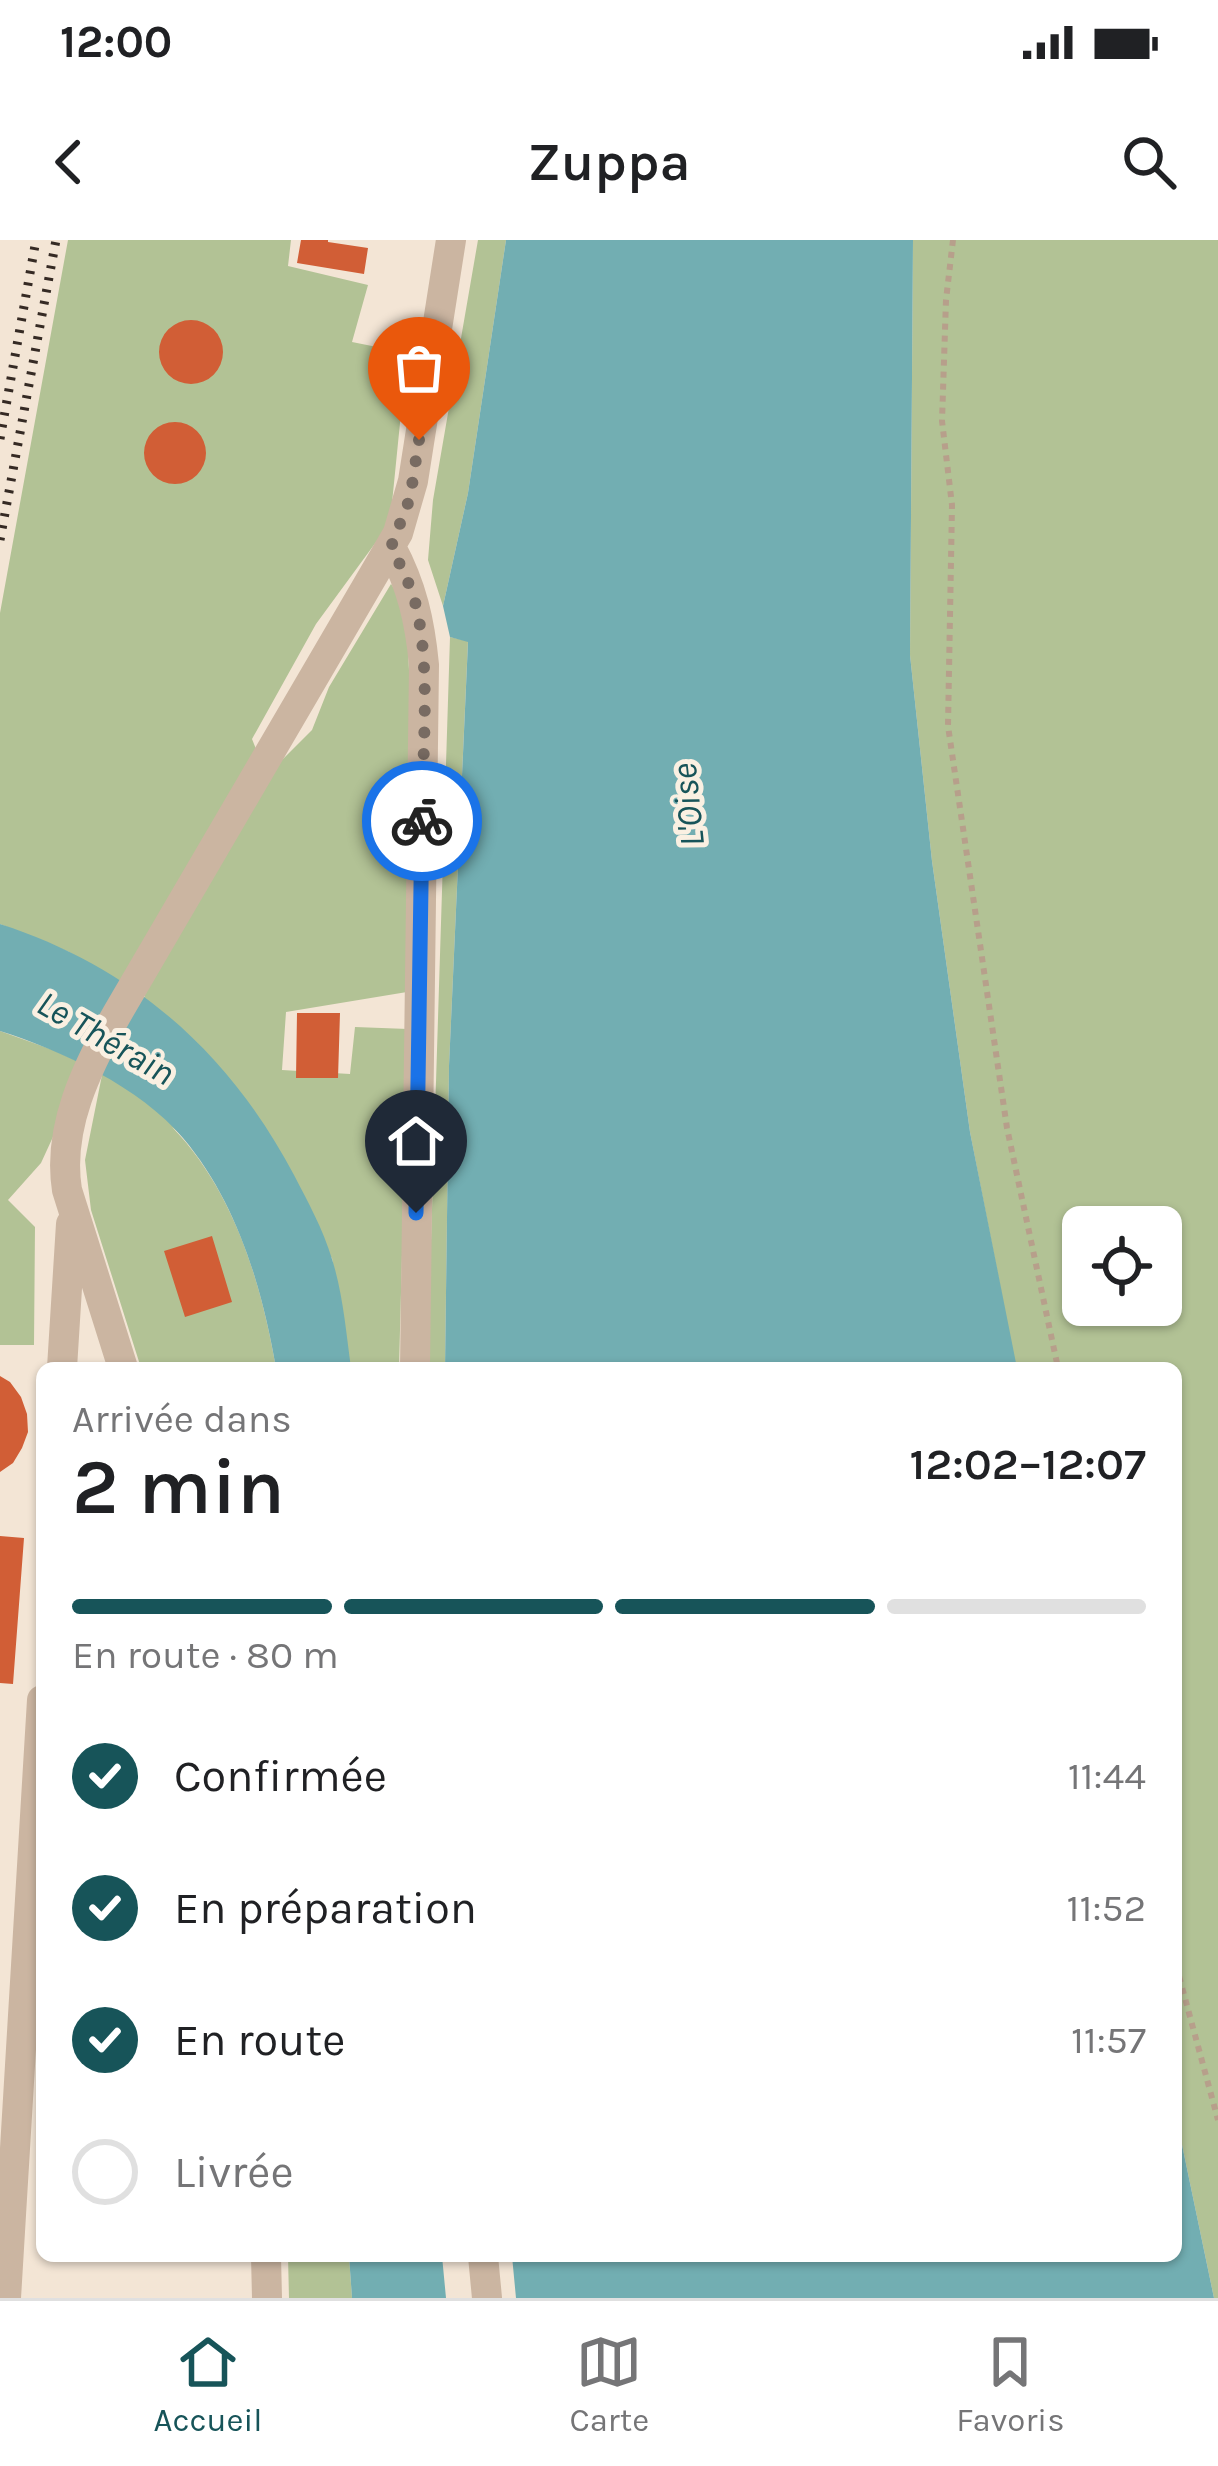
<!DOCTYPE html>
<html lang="fr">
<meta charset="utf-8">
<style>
:root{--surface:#fff;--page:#f2f2f2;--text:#202124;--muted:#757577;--line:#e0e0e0;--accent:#175459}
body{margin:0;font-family:Karla,sans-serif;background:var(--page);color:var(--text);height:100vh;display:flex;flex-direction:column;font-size:45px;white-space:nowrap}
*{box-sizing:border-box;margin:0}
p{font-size:39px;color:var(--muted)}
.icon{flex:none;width:66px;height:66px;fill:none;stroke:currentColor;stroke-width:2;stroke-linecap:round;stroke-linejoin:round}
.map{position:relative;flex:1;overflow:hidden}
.details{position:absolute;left:36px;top:1122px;width:1146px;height:900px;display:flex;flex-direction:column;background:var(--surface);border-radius:18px;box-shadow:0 3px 9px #0004}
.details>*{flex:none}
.tools{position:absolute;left:1062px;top:966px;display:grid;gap:24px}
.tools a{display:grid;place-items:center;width:120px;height:120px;border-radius:18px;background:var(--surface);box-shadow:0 3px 9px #0004;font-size:60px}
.pin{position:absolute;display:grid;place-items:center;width:102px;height:102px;color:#fff;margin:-123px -51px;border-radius:50% 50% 50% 0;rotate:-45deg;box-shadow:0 0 12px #0007}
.pin .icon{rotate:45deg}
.courier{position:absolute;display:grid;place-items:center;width:120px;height:120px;margin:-60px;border:9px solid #1a73e8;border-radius:50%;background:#fff;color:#222;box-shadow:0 3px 15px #0007}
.summary em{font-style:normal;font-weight:600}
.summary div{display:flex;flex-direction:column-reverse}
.summary{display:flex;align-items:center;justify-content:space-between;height:204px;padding:0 36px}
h1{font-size:78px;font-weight:600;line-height:90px}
.bar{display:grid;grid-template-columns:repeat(4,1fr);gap:18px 12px;align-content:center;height:144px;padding:0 36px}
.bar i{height:15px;border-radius:9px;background:var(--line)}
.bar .selected{background:var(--accent)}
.bar p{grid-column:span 4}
ol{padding:0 36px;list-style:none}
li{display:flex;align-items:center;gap:36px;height:132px}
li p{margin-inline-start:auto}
li .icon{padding:12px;border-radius:50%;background:var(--accent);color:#fff;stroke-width:4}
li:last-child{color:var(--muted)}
li i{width:66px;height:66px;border:6px solid var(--line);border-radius:50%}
.status{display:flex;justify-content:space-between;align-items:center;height:84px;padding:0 60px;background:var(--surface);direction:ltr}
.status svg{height:33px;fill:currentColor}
header{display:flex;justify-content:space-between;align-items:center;height:156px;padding:0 36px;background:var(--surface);font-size:54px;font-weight:600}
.tab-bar{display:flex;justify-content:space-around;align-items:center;height:168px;border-top:3px solid var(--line);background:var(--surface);font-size:33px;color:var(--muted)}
.tab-bar a{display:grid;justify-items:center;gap:6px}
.tab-bar .selected{color:var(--accent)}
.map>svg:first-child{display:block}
</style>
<div class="status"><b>12:00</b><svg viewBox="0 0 49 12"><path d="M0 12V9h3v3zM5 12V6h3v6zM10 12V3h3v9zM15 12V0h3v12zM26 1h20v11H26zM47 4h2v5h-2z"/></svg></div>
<header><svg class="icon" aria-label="back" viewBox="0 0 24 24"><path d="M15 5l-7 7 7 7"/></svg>Zuppa<svg class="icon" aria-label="search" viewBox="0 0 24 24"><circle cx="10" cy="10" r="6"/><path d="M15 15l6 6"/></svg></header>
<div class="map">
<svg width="1218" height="2058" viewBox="0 0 1218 2058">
<rect width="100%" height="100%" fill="#f3e5d5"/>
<path fill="#b2c295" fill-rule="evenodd" d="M68,0H291L288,26L368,45L352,102L407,113L390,283L316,384L252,499L258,514L282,520L312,490L329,447L391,344L406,365L413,517V751L286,772L282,830L350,834L355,787L408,789L399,1128H350L332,1018L172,887C234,951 261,1042 276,1128H141L91,970L85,920L102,835L145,756L69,712L0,684V373Z
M478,0H506L468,253L443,366L428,320L433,260Z
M913,0H1218V2058H1214L1176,1876V1128H1016L970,892L932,621L910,415ZM1083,987H1161V1065H1083Z
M450,397L468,401L449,826L445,1128H427Z
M0,791L53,810L86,825L41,923L8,960L35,987L34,1105H0Z
M288,2016H349L352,2058H289Z"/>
<path fill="#72aeb2" d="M506,0H913L910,415L932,621L970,892L1017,1128H445L449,826L468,402L450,397L443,366L468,253Z
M0,684C133,727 229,812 294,935C308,962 323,989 332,1019C343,1054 346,1092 351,1128H276C262,1047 237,962 183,898C141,848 61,810 0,791Z
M1176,1876L1214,2058H516L512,2016H1176Z
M349,2016H442L446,2058H352Z"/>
<path fill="#d15e36" d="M301,0H328V2L368,8L364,34L297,23Z
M159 112a32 32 0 1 1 64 0a32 32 0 1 1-64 0Z
M144 213a31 31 0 1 1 62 0a31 31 0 1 1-62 0Z
M297,773H340L338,838H296Z
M212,996L232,1062L185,1077L164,1011Z
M0,1136L10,1142L21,1157L27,1174L28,1192L22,1208L13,1223L0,1232Z
M0,1296L24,1298L13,1444L0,1443Z"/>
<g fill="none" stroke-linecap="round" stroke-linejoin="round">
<path stroke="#b79f8b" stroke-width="6" stroke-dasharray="6 6" stroke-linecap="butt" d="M953,0L946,60L942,181L952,265L948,486L1007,888L1058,1128
M1176,1725L1218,1880"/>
<path stroke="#cbb5a1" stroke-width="30" d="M391,307C412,346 420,382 424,425L415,1128
M62,1128L71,984
M123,1128L67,950C57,888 87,827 117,774L398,293L413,241L451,0
M266,2016L267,2058
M483,2016L487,2058
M6,2058L42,1460"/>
<path stroke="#352a24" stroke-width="9" stroke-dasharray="3 9" stroke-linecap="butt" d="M0,199L36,0
M0,300L56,0"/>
</g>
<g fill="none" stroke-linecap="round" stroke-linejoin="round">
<path stroke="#786b62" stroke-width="12" stroke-dasharray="0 21.6" d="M419,200L410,258L391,307C400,324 408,340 414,358C432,421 422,514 422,581"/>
<path stroke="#1a73e8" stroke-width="15" d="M416,973L422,581"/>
</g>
<g text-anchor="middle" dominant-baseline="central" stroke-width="10" stroke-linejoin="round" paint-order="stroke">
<g font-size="36" font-style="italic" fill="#175459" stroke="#faf0e2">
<text transform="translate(688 565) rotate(-96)">L'Oise</text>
<text transform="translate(106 798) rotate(30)">Le Thérain</text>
</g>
</g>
</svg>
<div class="tools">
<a><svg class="icon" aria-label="locate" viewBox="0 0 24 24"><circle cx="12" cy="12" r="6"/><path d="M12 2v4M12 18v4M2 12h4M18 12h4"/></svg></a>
</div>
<div class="pin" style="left:419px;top:200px;background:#ea580c"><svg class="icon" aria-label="bag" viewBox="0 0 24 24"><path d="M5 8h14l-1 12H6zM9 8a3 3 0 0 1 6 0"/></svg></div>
<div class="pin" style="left:416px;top:973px;background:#1f2937"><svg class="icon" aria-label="home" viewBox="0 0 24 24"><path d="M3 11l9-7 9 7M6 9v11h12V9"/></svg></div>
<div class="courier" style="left:422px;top:581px"><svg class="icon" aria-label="bike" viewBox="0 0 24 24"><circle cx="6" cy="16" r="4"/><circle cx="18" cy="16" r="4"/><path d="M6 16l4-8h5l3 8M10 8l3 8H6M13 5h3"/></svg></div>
<section class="details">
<div class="summary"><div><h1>2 min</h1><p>Arrivée dans</p></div><em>12:02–12:07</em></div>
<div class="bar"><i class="selected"></i><i class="selected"></i><i class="selected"></i><i></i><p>En route · 80 m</p></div>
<ol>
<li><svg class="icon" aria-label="check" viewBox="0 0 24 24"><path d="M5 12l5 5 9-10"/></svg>Confirmée<p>11:44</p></li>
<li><svg class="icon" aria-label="check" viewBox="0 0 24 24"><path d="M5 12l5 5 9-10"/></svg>En préparation<p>11:52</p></li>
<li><svg class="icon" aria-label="check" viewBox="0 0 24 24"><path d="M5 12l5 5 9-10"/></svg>En route<p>11:57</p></li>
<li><i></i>Livrée</li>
</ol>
</section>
</div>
<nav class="tab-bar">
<a class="selected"><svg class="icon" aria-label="home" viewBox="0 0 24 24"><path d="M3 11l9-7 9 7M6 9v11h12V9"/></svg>Accueil</a>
<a><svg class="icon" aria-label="map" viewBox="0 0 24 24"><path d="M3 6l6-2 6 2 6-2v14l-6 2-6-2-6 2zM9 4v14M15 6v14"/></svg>Carte</a>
<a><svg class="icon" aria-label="saved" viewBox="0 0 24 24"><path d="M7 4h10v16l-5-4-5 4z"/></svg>Favoris</a>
</nav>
